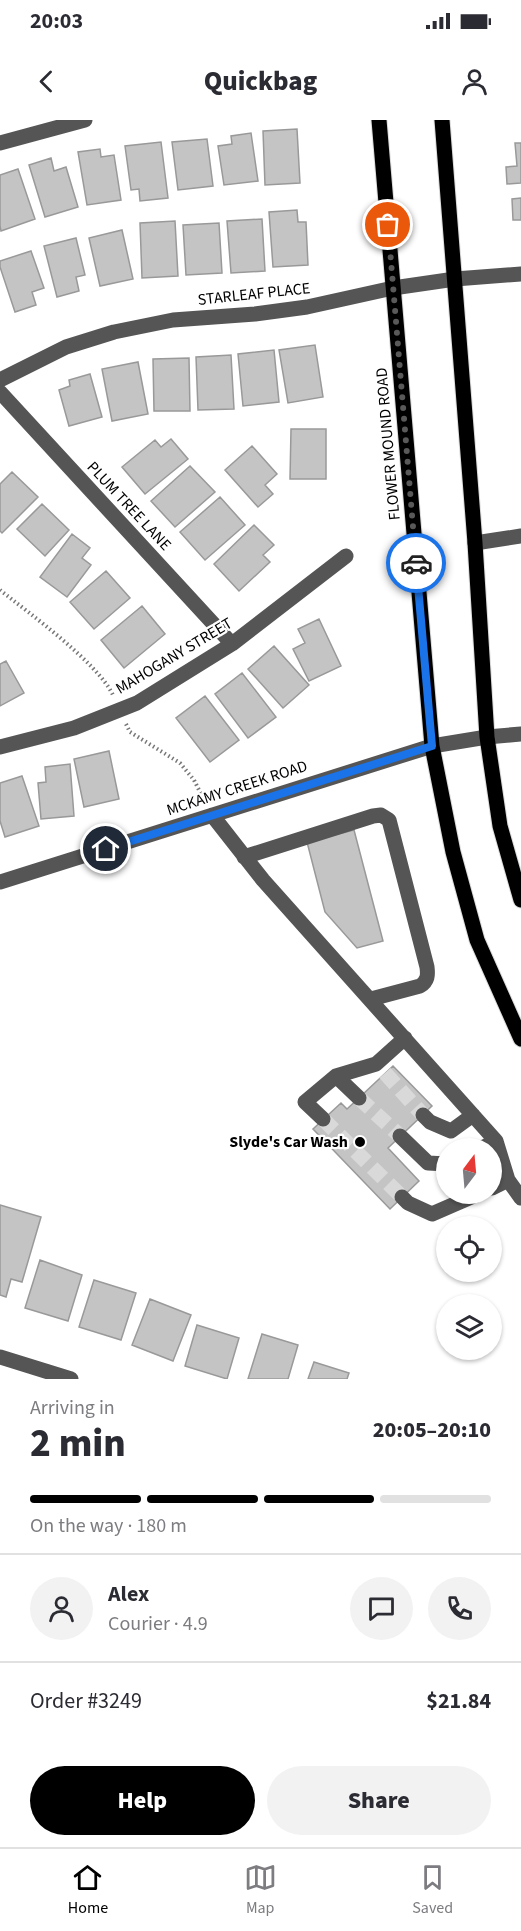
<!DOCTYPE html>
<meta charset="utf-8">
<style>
:root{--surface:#fff;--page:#f2f2f3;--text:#2b2b33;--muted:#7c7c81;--line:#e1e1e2;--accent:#000}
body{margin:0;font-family:"Source Sans 3",sans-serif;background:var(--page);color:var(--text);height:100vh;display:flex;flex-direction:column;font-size:22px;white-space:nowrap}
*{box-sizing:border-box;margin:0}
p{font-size:20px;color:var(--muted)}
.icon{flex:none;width:33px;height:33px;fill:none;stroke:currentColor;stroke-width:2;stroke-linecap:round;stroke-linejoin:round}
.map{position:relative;height:1259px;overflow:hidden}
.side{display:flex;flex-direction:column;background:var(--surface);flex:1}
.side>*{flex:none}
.needle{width:39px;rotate:16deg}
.tools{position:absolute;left:436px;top:1018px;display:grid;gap:12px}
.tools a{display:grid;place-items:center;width:66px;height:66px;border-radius:50%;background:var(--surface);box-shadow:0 2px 4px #0004;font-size:30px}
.pin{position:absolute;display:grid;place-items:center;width:51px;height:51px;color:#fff;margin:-26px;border:3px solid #fff;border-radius:50%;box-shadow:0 2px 6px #0007}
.courier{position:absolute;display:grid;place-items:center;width:60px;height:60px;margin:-30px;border:4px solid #1a73e8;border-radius:50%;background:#fff;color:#222;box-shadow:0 2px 8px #0007}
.headline em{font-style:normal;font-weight:800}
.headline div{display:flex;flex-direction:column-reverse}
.headline{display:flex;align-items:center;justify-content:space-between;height:102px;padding:0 30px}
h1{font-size:39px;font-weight:800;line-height:45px}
.bar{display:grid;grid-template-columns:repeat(4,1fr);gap:9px 6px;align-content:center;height:72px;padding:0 30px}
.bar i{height:8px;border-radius:4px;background:var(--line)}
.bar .current{background:var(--accent)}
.bar p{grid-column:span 4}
.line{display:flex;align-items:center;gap:15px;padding:0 30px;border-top:2px solid var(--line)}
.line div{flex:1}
.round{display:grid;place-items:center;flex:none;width:63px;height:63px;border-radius:32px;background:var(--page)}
.cta{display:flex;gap:12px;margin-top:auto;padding:12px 30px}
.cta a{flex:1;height:69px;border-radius:36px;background:var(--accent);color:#fff;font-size:24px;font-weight:800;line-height:69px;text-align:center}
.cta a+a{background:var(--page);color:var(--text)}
.status{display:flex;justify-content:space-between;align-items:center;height:42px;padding:0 30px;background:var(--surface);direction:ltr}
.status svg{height:16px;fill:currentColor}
header{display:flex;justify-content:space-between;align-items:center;height:78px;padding:0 30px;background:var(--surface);font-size:27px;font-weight:800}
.dock{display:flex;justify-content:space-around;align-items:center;height:84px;border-top:2px solid var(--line);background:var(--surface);font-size:16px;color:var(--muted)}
.dock a{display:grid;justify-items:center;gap:3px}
.dock .current{color:var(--accent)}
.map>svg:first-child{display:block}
</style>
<div class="status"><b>20:03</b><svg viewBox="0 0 49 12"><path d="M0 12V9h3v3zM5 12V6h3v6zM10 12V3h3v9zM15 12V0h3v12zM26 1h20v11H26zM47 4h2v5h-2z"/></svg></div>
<header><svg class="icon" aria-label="back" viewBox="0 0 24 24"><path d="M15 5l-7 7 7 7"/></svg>Quickbag<svg class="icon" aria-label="person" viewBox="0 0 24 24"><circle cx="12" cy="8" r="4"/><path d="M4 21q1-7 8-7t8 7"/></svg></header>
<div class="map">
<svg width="521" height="1259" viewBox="0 0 521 1259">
<rect width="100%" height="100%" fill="#fff"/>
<path fill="#c4c4c4" stroke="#999" stroke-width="1.5" d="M297,9L300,63L265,65L263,11Z
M251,13L258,61L224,65L218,26L232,24L231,16Z
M207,19L213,66L178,70L172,22Z
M161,22L168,78L140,81L139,69L131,70L125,26Z
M515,23H521V63L507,64L506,47L517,46Z
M100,29L101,37L114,35L121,80L87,85L78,32Z
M51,38L54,51L66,47L78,87L45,97L29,45Z
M18,49L35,99L1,111L0,106V55Z
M521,78V100H513L512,79Z
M297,90L298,102H306L308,145L273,147L269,92Z
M262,99L265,151L231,153L227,101Z
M175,101L178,156L142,158L140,103Z
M219,103L222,153L186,155L183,105Z
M122,110L133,159L100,166L89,118Z
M76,118L85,155L76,157L79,171L57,177L44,126Z
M31,131L44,168L32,172L36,185L15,192L0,147V141Z
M315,225L323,277L288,283L279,230Z
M274,230L279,282L243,286L238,234Z
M231,235L234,289L198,290L196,237Z
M189,238L190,291H154L153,239Z
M138,242L148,294L112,301L102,249Z
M90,254L102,297L69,306L59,270L70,266L69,260Z
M291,309H326V359H290Z
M171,319L188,339L145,374L122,347L155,320L161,327Z
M252,326L277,354L265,365L273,374L258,387L225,350Z
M190,346L215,372L175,407L151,381Z
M12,352L38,377L2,413L0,411V364Z
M220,377L245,405L205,440L180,412Z
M42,384L69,410L45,436L17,409Z
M254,405L274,425L263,435L270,442L239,471L214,444Z
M72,414L90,428L82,438L91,445L67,477L40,457Z
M106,451L130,478L94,509L70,482Z
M142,486L165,514L124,548L101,520Z
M319,499L341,546L309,561L293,529L305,523L298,509Z
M274,526L309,565L283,588L248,549Z
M6,541L24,573L0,586V544Z
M242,553L276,597L248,618L215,574Z
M205,576L239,620L210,642L176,598Z
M109,631L119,679L84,687L74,639Z
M70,644L74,696L41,699L38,663L46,662L45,647Z
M22,656L39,706L5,717L0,701V663Z
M354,710L383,821L357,828L325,792L307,722Z
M393,946L432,986L388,1028L419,1061L390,1089L313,1009L341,983L347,989Z
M0,1085L41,1097L22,1162L11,1159L6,1177L0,1175Z
M40,1140L82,1155L68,1201L25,1188Z
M94,1160L136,1173L121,1220L79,1207Z
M150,1179L191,1195L173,1241L132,1225Z
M197,1205L239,1218L227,1259L185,1246Z
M262,1214L298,1225L288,1259H248Z
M314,1242L349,1253L347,1259H308Z"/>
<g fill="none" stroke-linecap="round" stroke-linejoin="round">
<path stroke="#d9d9d9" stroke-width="15" stroke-dasharray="15 8" stroke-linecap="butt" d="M385,953L423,995
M359,978L400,1016
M323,999L402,1077"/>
<g stroke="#dbdbdb" stroke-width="17">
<path id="major" d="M379,0L432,626L453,732L477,820L521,919
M442,0L475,423L487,617L500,706L521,780"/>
</g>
<path stroke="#777" stroke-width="4" stroke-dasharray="1.5 3" stroke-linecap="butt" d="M0,470C30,494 97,542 113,575
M126,604L130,612L180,643L194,660L204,680"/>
<path stroke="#555" stroke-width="15" d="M0,23L85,0
M0,260L66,227L114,212L173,200L255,194L307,187L393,168L455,159L521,154
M0,272L232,524
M475,423L521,416
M0,627L74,608L137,583L232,524L346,436
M212,695L263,760L496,1021L508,1060L521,1078
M244,737L373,696L381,695L389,700L427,847C428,855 428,861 420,866L371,879
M0,762L432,626L487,617L521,614
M336,956L359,978
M423,995L430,1002L451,1011L473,995
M323,999L305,982L336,956L376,944L405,918
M400,1016L428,1043L447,1044
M480,1029L496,1021
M492,1068L508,1060
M402,1077L408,1083L432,1094L478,1074
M0,1237L71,1259"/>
<use href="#major" stroke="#000" stroke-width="15"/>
</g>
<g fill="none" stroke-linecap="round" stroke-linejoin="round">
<path stroke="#595959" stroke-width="6" stroke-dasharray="0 10.8" d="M388,105L416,443"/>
<path stroke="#1a73e8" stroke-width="8" d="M106,729L432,626L416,443"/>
</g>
<circle fill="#000" stroke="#fff" stroke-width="2" cx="360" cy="1022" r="6"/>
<g text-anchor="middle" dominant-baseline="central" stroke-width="4.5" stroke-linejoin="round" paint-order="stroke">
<g font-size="16" fill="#000" stroke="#fff">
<text transform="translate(254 174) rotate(-6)">STARLEAF PLACE</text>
<text transform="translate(388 324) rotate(-95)">FLOWER MOUND ROAD</text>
<text transform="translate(129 386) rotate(47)">PLUM TREE LANE</text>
<text transform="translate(174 536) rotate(-31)">MAHOGANY STREET</text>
<text transform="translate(237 668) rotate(-18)">MCKAMY CREEK ROAD</text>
</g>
<g font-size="16" font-weight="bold" fill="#000" stroke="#fff" text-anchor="end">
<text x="348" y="1022">Slyde's Car Wash</text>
</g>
</g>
</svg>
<div class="tools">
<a><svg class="needle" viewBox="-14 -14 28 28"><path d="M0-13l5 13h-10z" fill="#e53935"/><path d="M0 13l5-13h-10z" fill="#7c7c81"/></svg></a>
<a><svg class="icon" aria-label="locate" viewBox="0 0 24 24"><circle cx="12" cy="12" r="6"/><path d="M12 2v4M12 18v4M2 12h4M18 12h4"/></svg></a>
<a><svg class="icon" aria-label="layers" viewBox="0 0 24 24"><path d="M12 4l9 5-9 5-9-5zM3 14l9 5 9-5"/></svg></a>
</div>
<div class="pin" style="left:388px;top:105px;background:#ea580c"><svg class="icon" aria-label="bag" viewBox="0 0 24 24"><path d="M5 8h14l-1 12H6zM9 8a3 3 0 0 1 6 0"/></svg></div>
<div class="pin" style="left:106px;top:729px;background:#1f2937"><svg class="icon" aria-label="home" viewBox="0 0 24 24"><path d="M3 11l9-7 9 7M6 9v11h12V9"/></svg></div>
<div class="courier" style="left:416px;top:443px"><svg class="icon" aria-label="car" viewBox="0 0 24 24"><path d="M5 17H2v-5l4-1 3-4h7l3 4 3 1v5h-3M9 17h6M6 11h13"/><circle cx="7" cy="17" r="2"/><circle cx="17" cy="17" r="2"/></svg></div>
</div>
<section class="side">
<div class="headline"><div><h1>2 min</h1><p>Arriving in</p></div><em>20:05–20:10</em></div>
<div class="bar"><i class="current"></i><i class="current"></i><i class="current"></i><i></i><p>On the way · 180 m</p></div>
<div class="line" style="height:108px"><a class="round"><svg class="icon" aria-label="person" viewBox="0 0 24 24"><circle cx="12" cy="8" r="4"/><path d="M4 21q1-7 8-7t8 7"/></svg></a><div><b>Alex</b><p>Courier · 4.9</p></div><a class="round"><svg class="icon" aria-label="chat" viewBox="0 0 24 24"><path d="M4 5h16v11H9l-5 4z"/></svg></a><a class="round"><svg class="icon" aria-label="phone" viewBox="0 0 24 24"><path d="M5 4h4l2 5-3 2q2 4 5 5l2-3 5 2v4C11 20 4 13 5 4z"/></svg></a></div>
<div class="line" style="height:78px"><div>Order #3249</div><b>$21.84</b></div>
<div class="cta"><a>Help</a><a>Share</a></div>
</section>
<nav class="dock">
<a class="current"><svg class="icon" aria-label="home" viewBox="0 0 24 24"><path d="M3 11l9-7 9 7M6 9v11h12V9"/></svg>Home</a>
<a><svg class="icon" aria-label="map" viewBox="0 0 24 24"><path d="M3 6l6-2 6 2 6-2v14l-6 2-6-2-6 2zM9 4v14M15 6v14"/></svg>Map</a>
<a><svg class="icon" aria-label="saved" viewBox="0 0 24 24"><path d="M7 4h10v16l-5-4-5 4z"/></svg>Saved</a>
</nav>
